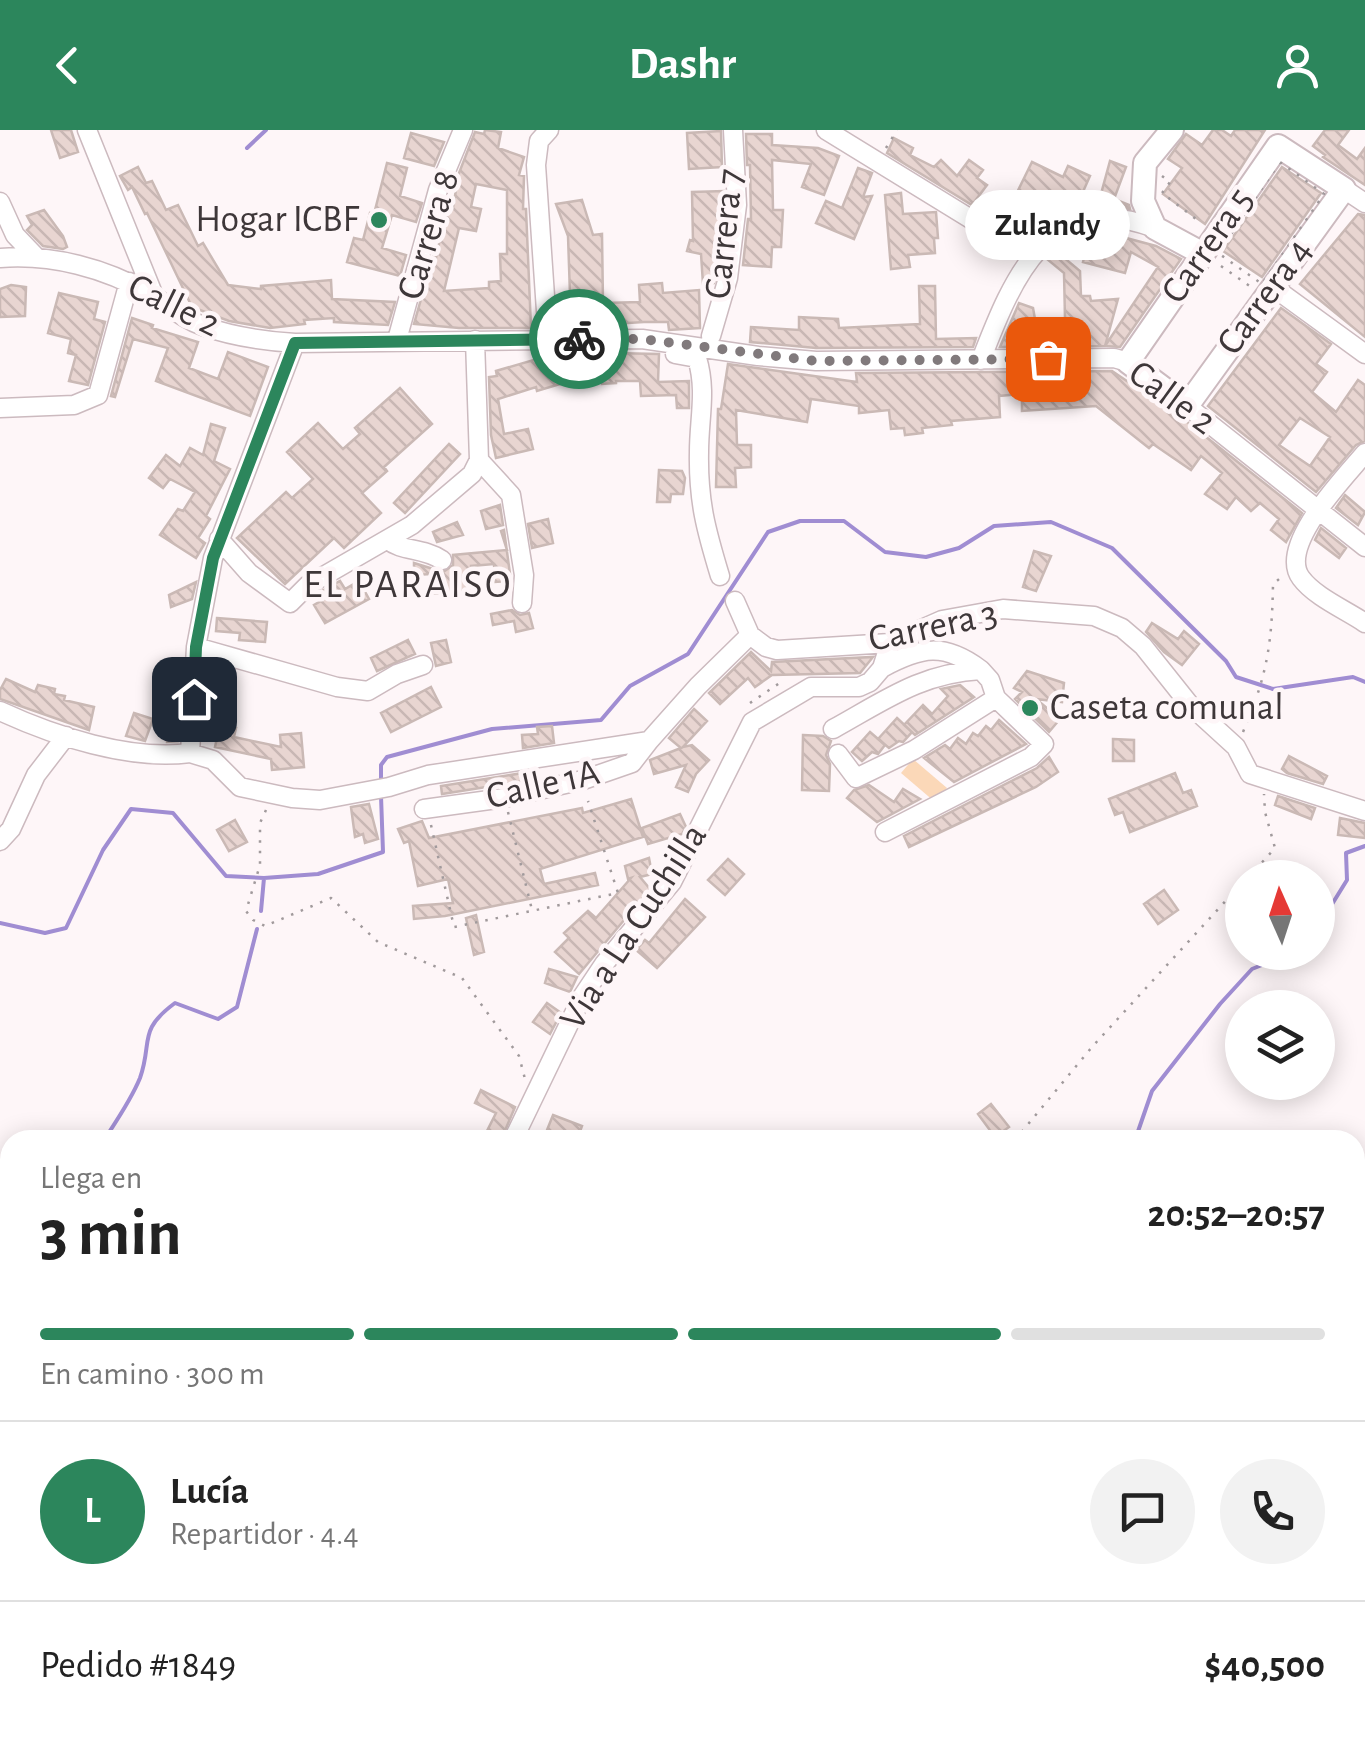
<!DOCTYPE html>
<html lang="es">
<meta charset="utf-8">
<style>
:root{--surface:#fff;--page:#f2f2f2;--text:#222;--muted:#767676;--line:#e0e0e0;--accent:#2c865c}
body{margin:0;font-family:"Alegreya Sans",sans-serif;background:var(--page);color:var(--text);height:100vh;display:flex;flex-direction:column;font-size:38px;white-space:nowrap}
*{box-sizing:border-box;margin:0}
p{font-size:32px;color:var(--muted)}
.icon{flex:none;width:55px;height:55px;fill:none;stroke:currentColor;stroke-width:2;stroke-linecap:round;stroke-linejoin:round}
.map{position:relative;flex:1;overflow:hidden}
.details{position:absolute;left:0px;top:1000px;width:1365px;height:622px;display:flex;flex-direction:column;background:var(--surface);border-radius:30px 30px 0 0;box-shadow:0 5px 25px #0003}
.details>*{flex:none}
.needle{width:65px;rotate:357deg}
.tools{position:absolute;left:1225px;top:730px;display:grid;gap:20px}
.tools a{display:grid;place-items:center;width:110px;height:110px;border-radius:50%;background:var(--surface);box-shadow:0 5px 25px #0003;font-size:50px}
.pin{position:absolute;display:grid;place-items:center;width:85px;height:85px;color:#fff;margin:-42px;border-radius:20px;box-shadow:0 5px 15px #0006}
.courier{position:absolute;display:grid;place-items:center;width:100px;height:100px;margin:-50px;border:8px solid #2c865c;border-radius:50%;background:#fff;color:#222;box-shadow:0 2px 12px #0007}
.bubble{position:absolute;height:70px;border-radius:35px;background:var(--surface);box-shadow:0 5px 25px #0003;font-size:32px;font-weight:600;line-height:70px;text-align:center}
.overview em{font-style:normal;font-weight:600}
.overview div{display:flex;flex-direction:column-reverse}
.overview{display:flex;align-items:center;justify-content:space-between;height:170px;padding:0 40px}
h1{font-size:65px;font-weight:600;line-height:75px}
.bar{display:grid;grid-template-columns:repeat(4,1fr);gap:15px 10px;align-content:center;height:120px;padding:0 40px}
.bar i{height:12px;border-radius:8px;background:var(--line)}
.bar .selected{background:var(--accent)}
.bar p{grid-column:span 4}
.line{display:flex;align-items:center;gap:25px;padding:0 40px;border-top:2px solid var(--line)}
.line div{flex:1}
.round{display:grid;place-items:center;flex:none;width:105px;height:105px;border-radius:52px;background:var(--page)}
header{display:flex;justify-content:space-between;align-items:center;height:130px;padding:0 40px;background:var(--accent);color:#fff;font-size:45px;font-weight:600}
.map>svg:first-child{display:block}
</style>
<header><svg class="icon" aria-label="back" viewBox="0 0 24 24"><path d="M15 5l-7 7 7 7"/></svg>Dashr<svg class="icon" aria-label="person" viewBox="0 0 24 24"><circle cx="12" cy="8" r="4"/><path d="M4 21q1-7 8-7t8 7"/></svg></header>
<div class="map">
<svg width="1365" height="1621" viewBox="0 0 1365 1621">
<defs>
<pattern id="building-back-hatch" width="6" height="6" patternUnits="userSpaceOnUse" patternTransform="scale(2.5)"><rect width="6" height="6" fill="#e8d5d1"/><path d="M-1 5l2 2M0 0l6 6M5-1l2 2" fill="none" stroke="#c8b7b4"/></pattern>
</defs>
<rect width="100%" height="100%" fill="#fef6f8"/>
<path fill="#fbd8b8" d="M913,629L947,658L935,672L901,643Z"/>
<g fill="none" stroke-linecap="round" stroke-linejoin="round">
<path stroke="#a08dd2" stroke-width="4" d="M247,18L266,0
M381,652V635L387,627L492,599L601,590L630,556L688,524L768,402L800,391H844L885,422L926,427L959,418L994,396L1051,392L1112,418L1226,531L1236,547L1273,559L1353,547L1365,552
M261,781L264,748
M0,793L45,803L66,798L103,720L131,679L173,683L226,746L264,748L318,744L383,722L381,666
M1318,808L1324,804L1326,784L1347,750L1346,723L1365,716
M104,1010C117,990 131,970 140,948C153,911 137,901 175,873L218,889L237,877L257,799
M1135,1010L1152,961L1220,874L1252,839L1294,822"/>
</g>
<path fill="url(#building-back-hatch)" stroke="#cab9b5" stroke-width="2.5" fill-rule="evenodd" d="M51,0H71L78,22L60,28Z
M485,0L501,2L498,18L524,27L519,45L524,46L523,79H526L531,198H459L414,194L433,127L436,128L447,76L453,77L459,43L475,2L484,4ZM476,54L507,60V124H500L501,151L489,152V158L444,161L459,98L476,101L481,79L471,77Z
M1213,0H1222L1231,6L1235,0H1265L1205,94L1163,64L1182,38L1168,29L1186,4L1202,15Z
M1325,0H1349L1338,15L1357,29L1365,18V55L1323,27L1325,25L1313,16Z
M721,1L722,37L689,39L687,3Z
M411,3L444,12L434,36L404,28Z
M746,4H772V15L818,18L839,26L824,65L802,57L811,34L772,30L773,80H783L781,117H772L771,137L743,135L748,89H751L750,35H747Z
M894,8L913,18L910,25L934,37L941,30L957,46L969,30L983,40L977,48L987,55L972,75L887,23Z
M1110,31L1126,37L1114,69L1129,75L1130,79L1098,75Z
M1032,32L1063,47L1068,36L1090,46L1074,82L1058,88L1045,83L1030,111L1002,93Z
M387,33L407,38L400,66L422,73L416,92L392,85L382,118L406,125L400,146L347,132L354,108L363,110L370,83L374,84Z
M138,37L146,53L152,51L166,80L178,75L198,116L203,113L228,155L261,159V156L331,150L332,169L395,172L388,195L334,192V188L304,190L305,194L270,198L229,191L192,177L147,83L145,84L132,57L128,60L120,46Z
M1282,37L1321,63L1262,147L1223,121Z
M858,38L872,43L863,67L872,66L854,109L816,93L826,71L842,78Z
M724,61L716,145L714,153L703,154L701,124L687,121L690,110L693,111L692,62Z
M901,63L903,84L936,82L938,108H934L935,123L908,125L910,137L891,139L885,65Z
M582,70L593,105L602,104L603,173L640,172L639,155L662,153L663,163L699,160L700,198L669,200L668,192H644L565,197V165H570L568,106L556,74Z
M44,80L63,106L67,117L63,119L43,116L27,100L32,95L27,86Z
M1358,84L1365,85V207L1300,154Z
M1090,102H1104L1156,116L1181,129L1120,217L1105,216L1158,137L1131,122L1125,143L1083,132Z
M1056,121L1080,141L1081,166H1090L1091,171L1118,169L1105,216L1000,217L1019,173L1033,178L1035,189H1065L1064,143L1047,129Z
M11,155L26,157L25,186L0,187V159Z
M919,156H935L936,209L976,208L973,217L816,218L750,212L751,197L799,200V187L838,189L839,198L920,194Z
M59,163L98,172L94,189L105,192L88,255L69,251L76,225L68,223L71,209L48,203Z
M1281,178L1331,214L1316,234L1327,242L1312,262L1336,282L1358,250L1365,255V311L1356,315L1316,362L1208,276ZM1300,288L1330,307L1310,336L1279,315Z
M132,188L153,195L152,198L198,212L189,238L218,249L228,222L268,237L250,286L156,251L168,218L133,209L115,267L111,266Z
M561,222L659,224L658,252L689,251V278H677L676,265L641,266L640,251H616V253L602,254V250L570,251L537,261L536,257L498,269L504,304L528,299L533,319L496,328L491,305L489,247L497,246L496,241Z
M728,234L857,252L856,243L1112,241L1186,291L1302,383L1286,412L1271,400L1279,389L1260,373L1251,381L1236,367L1227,379L1205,364L1222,343L1201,326L1191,340L1153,314L1149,318L1096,276L1022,281V264L999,266L1000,287L951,291L952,295L922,298L923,303L905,305L904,298L891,299L889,280L859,283V276L811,269L807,292L736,280L737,315H751V337L735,338L736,357H716L718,279H721Z
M400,258L432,294L384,337L387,341L362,363L381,383L344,418L334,408L285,454L237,408L286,362L292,368L313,349L287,322L318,293L343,319L360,304L355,298Z
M211,294L225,298L214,331L230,339L206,386L210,389L198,408L205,413L196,428L160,405L178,379L183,381L195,362L170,349L163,358L149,348L166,325L180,336L190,318L203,325Z
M449,314L460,324L405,383L394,373Z
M659,340L682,341L685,348L683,364H671L670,372H657Z
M1345,365L1365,382L1358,395L1336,378Z
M500,375L503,395L486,399L481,381Z
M548,389L553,413L532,418L528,394Z
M457,392L463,405L437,412L433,402Z
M1321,398L1346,418L1339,428L1315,410Z
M504,400L511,451L495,452L494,434L471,436L472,461L431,464L432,444L414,445V433L443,442L453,435V425L507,420L501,401Z
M1034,421L1051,426L1036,461L1023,457Z
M340,451L345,459L359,451L369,469L325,493L314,475L326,468L322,461Z
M196,452L192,469L171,477L169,465Z
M512,480L520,485L529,483L533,498L516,502L514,491L493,495L491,484Z
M217,488L267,492L265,512L239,510L240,503L216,501Z
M1152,493L1178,509L1184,501L1199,514L1182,535L1164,522L1146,502Z
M408,510L415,524L377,541L371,528Z
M446,510L451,532L436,536L431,513Z
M751,522L771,541L772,532L873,527L860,543L772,545L755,557L748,548L720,574L709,563Z
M1027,541L1064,553L1062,572L1036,569L1060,589L1049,602L1015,569L1022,562L1014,558Z
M166,547H182L178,611L167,612Z
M6,549L35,562L38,555L55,559L54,564L65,566L64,570L94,577L89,600L0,569V560Z
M960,555L974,567L915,605L904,595L923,575L932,584L948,566L941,559Z
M431,557L441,577L391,602L381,583Z
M694,579L707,591L683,617L692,615L709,630L696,644L688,662L676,657L686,635L654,644L650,630L681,618L669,608Z
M134,583L153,589L145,611L126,606Z
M897,588L912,602L903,612L899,611L889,618L878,609Z
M999,590L1026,614L954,652L924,628L945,615L950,619L958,608L966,614L973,603L978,606L986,596L991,600Z
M220,594L236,598L234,607L281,617L280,605L301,603L304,637L272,640L271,629L215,617Z
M552,596L554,613L523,618L522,605L538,604L537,597Z
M870,602L885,615L878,624L872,622L862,631L852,622Z
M803,605L823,606L831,611L826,625L830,634L829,661L802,660Z
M1113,609L1134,610V631H1113Z
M1289,626L1327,646L1323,654L1287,643L1282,639Z
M1049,627L1058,642L1036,657L909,717L904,706L1037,638Z
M523,643L524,651L442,664L441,656Z
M1175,643L1183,663L1191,660L1197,676L1130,702L1123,682L1115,685L1109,669Z
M869,655L894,672L903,659L920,669L877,692L847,668L854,660Z
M1278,666L1315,678L1311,689L1275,675Z
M631,669L643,707L540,739L544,754L595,743L598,755L445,786L414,789L413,776L453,773L448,749L418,756L409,711L404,713L398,699L422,691L429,708L582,678L583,683Z
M369,674L378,709L365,713L363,704L355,707L351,677Z
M680,684L686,697L682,704L648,714L642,698Z
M1340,688L1365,693V708L1338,705Z
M235,690L247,712L229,721L217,700Z
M649,728L652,744L640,747L650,759L579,844L555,822L569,808L564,803L588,781L596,788L631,748L628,749L625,736Z
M728,729L744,744L725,765L708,750Z
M1164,760L1178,780L1158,794L1144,774Z
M685,769L705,787L657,838L636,820L645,810L649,813Z
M476,785L484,822L474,825L466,788Z
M549,839L577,847L570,862L545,853Z
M547,873L561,883L550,904L533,892Z
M481,960L515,977L501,1010L486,1003L496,983L475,973Z
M991,974L1009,997L995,1007L978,984Z
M553,985L582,996L577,1010H559L545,1005Z"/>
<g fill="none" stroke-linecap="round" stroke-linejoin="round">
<g stroke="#ccbabf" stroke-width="21">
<path id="minor" d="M87,0L154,166
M826,0L1031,126
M1344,59L1365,73
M0,72L15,105L37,128
M0,128C52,124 105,138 150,164C168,175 183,189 203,196C234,207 263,211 295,213L642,209L758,226L816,231L1114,228L1128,232
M1273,157L1365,224
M711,206L728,148L737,75L733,0
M397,210L438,60L463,0
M548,210L536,35L539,11L549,0
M295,213L213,428L196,517L190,623L213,630L240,657L292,668L320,670L389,657L428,645L649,611L698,556L750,505L766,517L777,520L890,513L942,490L1003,479L1094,486L1122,498L1143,516L1190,575L1236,617L1250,644L1365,681
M675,224L697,228C707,261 699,288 699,322C698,371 706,400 720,446
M981,230C1013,147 1049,58 1155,98
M1187,276L1365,417
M0,278L74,275L98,265L129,152
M1365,323C1345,347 1277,416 1301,448C1315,467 1346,480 1365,493
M479,330L511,365L524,445L522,473
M219,409L249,443L290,473L308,455L412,395L472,344L479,330L475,210
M388,410C402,422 422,417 442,430
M735,471L750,505
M196,517L337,557L368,561L397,544L423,535
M882,538C921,517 944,512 981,540
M0,581C54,606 130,631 190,623
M833,599C884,571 921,543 981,540L990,550L996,568L1044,614L1031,627L885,702
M838,624L856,648L914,620L996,568
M424,679L504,668L583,650L632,633L649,611
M0,711L11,699L36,645L66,606
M513,1010L582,867L604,834L672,752L752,592L811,557H859L870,552L882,538L890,513
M266,1621L271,1612"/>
</g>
<g stroke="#ccbabf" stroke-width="26">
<path id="major" d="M1172,0L1145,33L1143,71L1155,98L1203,124
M1278,16L1344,59L1187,276L1128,232Z"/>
</g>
<path stroke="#a19a9c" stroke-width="2.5" stroke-dasharray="2.5 8" stroke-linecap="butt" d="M886,18L897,0
M1280,32L1324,64L1262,154L1218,123Z
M1162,46L1170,52L1162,63L1200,92
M1221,136L1251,157
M750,573L784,550
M1243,602C1267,546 1272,514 1273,454L1284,445
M266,680L260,693V735L246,781L253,790L265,796L331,768L378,812L462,848L519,926L525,949
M508,682L532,780
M431,695L454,797L618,763L588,671
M1248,748L1275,718L1265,682L1264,664
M1015,1010L1092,917L1242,753"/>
<use href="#minor" stroke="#fff" stroke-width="18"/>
<use href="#major" stroke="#fff" stroke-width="22"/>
</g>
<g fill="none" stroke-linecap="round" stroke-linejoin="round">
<path stroke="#817a7c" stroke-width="10" stroke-dasharray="0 18" d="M579,209H642L816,231L1048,229"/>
<path stroke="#2c865c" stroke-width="12" d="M194,569L196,517L213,428L295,213L579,209"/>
</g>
<g fill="#2c865c" stroke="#fef6f8" stroke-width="4">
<circle cx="379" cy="90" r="10"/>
<circle cx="1030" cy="578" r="10"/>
</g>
<g text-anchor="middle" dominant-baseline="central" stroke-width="9" stroke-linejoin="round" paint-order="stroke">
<g font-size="38" fill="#3e3739" stroke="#fef6f8" text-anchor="end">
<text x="359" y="90">Hogar ICBF</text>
<text x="1050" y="578" text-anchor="start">Caseta comunal</text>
</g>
<g font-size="38" fill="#3e3739" stroke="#fef6f8">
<text transform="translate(725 104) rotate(-84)">Carrera 7</text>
<text transform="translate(429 105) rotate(-73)">Carrera 8</text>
<text transform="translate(1208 116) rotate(-55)">Carrera 5</text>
<text transform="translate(1265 167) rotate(-54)">Carrera 4</text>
<text transform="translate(174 176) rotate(26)">Calle 2</text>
<text transform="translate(1172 268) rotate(36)">Calle 2</text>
<text transform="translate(933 497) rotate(-12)">Carrera 3</text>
<text transform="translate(543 655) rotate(-13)">Calle 1A</text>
<text transform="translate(634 797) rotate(-57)">Via a La Cuchilla</text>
</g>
<g font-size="40" letter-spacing="2.5" fill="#3e3739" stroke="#fef6f8">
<text x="408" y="455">EL PARAISO</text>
</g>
</g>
</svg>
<div class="tools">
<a><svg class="needle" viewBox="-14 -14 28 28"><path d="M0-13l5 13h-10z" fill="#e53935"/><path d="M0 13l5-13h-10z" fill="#767676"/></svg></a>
<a><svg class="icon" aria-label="layers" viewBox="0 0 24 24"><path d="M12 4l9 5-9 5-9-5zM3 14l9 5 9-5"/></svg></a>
</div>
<div class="pin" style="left:1048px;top:229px;background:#ea580c"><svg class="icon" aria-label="bag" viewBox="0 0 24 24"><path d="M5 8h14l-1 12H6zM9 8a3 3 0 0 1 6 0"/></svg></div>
<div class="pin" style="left:194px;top:569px;background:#1f2937"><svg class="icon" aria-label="home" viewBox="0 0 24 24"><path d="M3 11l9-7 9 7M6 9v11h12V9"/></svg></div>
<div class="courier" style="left:579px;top:209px"><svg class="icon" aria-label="bike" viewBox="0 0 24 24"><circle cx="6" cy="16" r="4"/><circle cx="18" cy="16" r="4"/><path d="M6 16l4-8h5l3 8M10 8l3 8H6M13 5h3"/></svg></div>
<div class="bubble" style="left:965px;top:60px;width:165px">Zulandy</div>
<section class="details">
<div class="overview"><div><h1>3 min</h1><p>Llega en</p></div><em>20:52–20:57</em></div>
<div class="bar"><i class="selected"></i><i class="selected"></i><i class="selected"></i><i></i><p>En camino · 300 m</p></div>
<div class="line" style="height:180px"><b class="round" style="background:var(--accent);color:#fff">L</b><div><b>Lucía</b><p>Repartidor · 4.4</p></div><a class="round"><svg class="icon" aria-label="chat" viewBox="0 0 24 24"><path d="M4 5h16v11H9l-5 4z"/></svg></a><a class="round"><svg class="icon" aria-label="phone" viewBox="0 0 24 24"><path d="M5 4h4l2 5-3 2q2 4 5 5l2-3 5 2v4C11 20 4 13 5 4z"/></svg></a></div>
<div class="line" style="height:130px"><div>Pedido #1849</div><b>$40,500</b></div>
</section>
</div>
